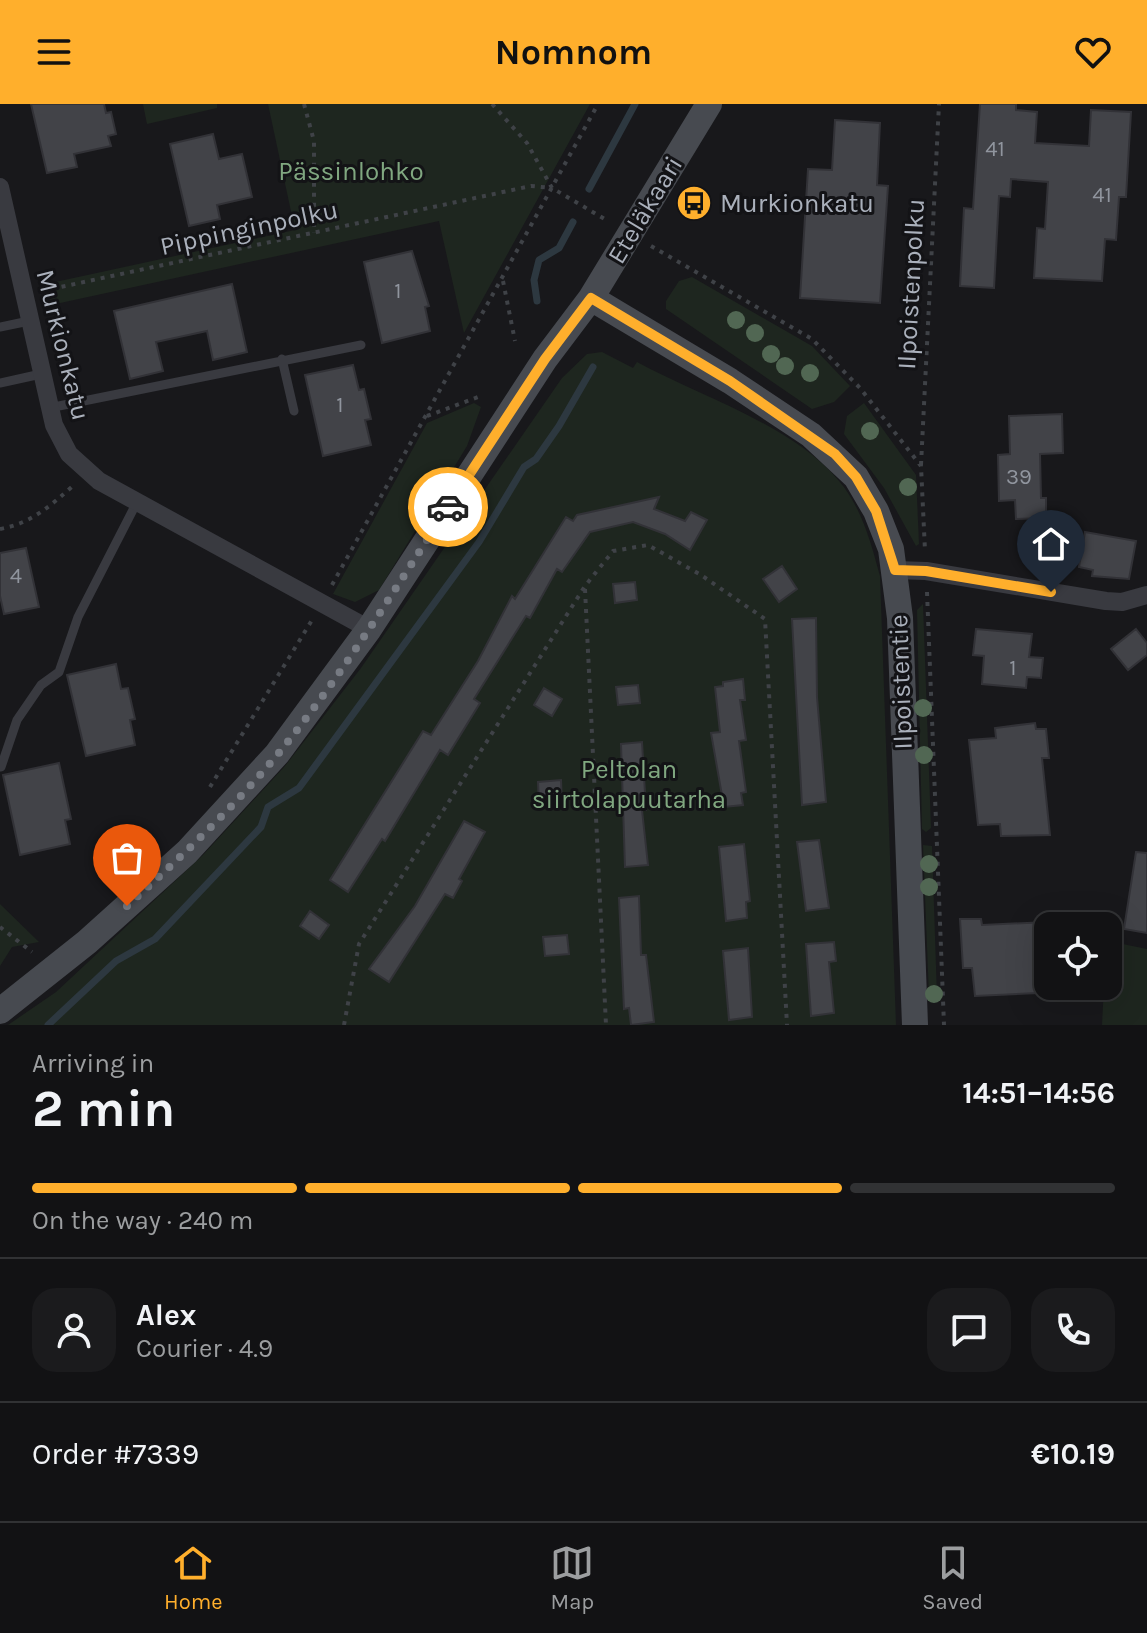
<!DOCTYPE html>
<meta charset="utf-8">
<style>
:root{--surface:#121214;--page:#1b1b1d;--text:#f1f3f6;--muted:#9c9ea0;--line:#313234;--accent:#ffaf2c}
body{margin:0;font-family:Karla,sans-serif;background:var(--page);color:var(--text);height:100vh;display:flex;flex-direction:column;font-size:30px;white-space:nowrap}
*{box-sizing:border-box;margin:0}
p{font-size:26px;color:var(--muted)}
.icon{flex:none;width:44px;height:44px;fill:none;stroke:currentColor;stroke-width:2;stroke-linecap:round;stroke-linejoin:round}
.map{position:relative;height:921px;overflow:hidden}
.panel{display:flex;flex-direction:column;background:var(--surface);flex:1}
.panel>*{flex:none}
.tools{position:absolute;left:1034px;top:808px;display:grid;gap:16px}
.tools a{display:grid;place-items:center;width:88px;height:88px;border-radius:16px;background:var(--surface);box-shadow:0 8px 32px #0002,0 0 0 2px var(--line);font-size:40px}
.pin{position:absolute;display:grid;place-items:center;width:68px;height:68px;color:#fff;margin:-82px -34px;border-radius:50% 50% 50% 0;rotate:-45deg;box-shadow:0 0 8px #0007}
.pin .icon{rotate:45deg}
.courier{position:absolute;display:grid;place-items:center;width:80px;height:80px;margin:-40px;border:6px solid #ffaf2c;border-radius:50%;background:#fff;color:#222;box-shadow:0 2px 10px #0007}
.summary em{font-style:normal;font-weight:700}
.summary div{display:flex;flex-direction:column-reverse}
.summary{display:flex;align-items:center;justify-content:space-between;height:136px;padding:0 32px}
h1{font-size:52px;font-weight:700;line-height:60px}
.bar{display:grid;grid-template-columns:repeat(4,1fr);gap:12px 8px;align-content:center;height:96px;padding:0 32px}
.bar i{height:10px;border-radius:6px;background:var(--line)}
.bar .selected{background:var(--accent)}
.bar p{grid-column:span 4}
.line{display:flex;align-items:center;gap:20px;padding:0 32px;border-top:2px solid var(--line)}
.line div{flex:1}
.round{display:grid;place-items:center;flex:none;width:84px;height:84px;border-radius:24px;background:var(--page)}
header{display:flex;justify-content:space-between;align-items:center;height:104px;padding:0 32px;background:var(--accent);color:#111;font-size:36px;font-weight:700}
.menu{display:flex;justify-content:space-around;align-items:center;height:112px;border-top:2px solid var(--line);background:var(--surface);font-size:22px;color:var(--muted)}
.menu a{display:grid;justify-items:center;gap:4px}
.menu .selected{color:var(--accent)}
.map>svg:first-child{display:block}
</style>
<header><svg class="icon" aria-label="menu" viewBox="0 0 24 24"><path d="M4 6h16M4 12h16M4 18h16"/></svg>Nomnom<svg class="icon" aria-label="heart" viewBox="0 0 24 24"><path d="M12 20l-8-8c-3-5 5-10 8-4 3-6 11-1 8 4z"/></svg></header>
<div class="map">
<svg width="1147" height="921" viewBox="0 0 1147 921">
<rect width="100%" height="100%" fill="#18181b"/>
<path fill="#1e261f" d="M143,0H217V4L147,20Z
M268,0H590L464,229L439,117L51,201L46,180L295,126Z
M692,173L812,242L850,282L834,298L812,305L666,205V197L679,177Z
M602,248L633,264L637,258C699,292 793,321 839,377C862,404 871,439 880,472L896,921H8L56,888L203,751L285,662L361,564L562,274L587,250Z
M474,299L481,303L467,342L379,486L355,498L333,490L427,319Z
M864,299L916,371L919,440L916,442L884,384L844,330L847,312Z
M923,500L931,724L926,728L922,725L917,506Z
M923,741L932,742L937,893H929Z
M0,800L39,838L12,843L0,862Z
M1108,837L1147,845V921H1102L1104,882H1108Z"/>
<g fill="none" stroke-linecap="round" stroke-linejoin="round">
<path stroke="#2d3840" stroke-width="7" d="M589,85L635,0
M537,197L534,176L539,156L559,144L573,118
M48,921L116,857L155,835L261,723L268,703L299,684L479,438L524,363L536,355L559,322L593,263"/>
</g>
<path fill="#424348" stroke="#323237" stroke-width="2" d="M31,0H104L106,9L111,8L116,30L108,32L111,42L74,50L77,63L47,69Z
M980,0H1016V6L1037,8L1035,39L1089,42L1091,6L1131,8L1126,93H1119L1116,136L1105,135L1102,177L1034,174L1037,124L1045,125L1048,78L1011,75L1010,93L999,92L994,184L960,182L964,104L973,105Z
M835,16L880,19L877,81L888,82L880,199L800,194L808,65L832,66Z
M213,30L219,55L242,50L252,93L217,101L220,115L189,122L170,40Z
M412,147L429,202L425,203L430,227L382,239L364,158Z
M232,180L247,248L213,256L207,227L156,238L163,267L130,275L114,207Z
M353,261L359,286L364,285L371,315L365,316L371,341L323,352L305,271Z
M1062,310L1063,349L1040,350L1041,394H1046V414L1016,415L1015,396L999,397L998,351L1010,350L1009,312Z
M659,393L654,405L685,417L691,408L707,416L690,446L665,430L633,418L590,428L562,468L557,465L530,514L526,512L474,595L480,599L448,651L440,646L385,737L382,735L348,788L330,776L423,627L431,631L478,557L512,492L515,495L566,413L573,417L577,411Z
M1085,428L1136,437L1129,475L1092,472L1093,466L1079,463Z
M26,444L39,503L4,510L0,492V449Z
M782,462L797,485L779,498L763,475Z
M635,478L637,496L615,499L613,480Z
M816,514L817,593L826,698L802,701L792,515Z
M976,525L1032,530L1029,553L1043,554L1041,574L1027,573L1026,584L982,580L984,552L973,551Z
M1136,525L1147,539V551L1128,566L1111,545Z
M116,560L121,585L128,584L135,615L130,616L135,641L86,652L67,571Z
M743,575L745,596H740L746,636L739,637L746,688L741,689L743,701L724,703L711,629L720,628L715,583L723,582V578Z
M638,581L640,599L618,601L616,583Z
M544,584L562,595L552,612L534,601Z
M1035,619L1036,625H1046L1049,654H1042L1050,731L1001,732L1000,720L978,721L969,636L996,634L995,624Z
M642,638L646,706H642L648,761L625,763L621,640Z
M59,659L71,715L65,716L70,740L20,751L3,671Z
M561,676L562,702L539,703L538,678Z
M464,717L485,728L459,775L462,777L453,794L445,790L389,878L369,865L415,802Z
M819,736L829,804L806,807L797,738Z
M744,740L750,797L746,798L747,814L726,817L719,743Z
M1136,748L1147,749V829L1124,825Z
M639,792L641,851H646L654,918L631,921L629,904L624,905L619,794Z
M310,807L329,821L319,835L300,822Z
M960,815H981L982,821L1048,818V885H1038V889L975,892L972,864H963Z
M567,831L569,850L545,852L543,833Z
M834,838L836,857L829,858L834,909L811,912L806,840Z
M748,844L752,913L729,916L723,847Z"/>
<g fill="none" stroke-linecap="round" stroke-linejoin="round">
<path stroke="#3f4247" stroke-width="4" stroke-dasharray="4 6" stroke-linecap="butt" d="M304,0L314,37V129
M492,0L527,39L552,84L608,117
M651,142L812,235L860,284L921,362L925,447
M503,177L515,237
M42,187L531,82L552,84
M427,312L481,292
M921,361L939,0
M0,425C32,419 50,402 74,381
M332,481L598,0
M585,485L606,921
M927,488L944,921
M210,683L312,516
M0,823L32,848
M344,921L359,840L585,482L613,447L648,441L701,471L765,515L787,921"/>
<path stroke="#393a40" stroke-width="9" d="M0,223L29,217
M282,255L294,307
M0,279L41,270
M49,304L361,241
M1,663L17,616L41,581L59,568L78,513L137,398"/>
<path stroke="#393a40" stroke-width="18" d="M0,83L54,321L69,350L99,377L369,525
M895,466L926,467L1106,497L1122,498L1147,491"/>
<path stroke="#474a50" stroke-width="26" d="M591,194L730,277L811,331L856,373L876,407L891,445L900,514L915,921
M0,907L87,838L187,748L277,650L369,525L545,255L591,194L709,0"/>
</g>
<g fill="#516753">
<circle cx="736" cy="216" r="9"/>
<circle cx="755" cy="229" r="9"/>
<circle cx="771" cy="250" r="9"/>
<circle cx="785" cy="262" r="9"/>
<circle cx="810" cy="269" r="9"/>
<circle cx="870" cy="327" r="9"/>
<circle cx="908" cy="383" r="9"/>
<circle cx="923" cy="604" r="9"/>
<circle cx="924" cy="651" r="9"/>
<circle cx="929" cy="760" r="9"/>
<circle cx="929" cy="783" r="9"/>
<circle cx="934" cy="890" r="9"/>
</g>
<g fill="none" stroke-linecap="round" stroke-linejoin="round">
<path stroke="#777b83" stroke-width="8" stroke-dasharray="0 14.4" d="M127,802C180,754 232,705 278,650C341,573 394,487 448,403"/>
<path stroke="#ffaf2c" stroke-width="10" d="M448,403L545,255L591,194L730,277L835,350L856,373L876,407L895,466L926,467L1051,488"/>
</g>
<defs>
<g id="bus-disc" transform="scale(1.8)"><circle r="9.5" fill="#ffaf2c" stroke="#131316"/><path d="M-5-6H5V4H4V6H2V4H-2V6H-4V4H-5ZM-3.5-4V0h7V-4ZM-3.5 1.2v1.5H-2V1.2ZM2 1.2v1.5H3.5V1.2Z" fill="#111"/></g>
</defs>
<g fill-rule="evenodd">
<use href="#bus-disc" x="694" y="99"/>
</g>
<g text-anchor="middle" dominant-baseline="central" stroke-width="6" stroke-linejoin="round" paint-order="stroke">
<g font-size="22" fill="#90959e">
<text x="995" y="45">41</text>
<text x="1102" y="91">41</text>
<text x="398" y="187">1</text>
<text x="340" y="301">1</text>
<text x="1019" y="373">39</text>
<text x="16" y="472">4</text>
<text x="1013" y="564">1</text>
</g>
<g font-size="26" fill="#80a780" stroke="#131316">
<text x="351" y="67">Pässinlohko</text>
<text x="629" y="665">Peltolan<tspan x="629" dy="30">siirtolapuutarha</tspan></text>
</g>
<g font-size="26" fill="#aab0bb" stroke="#131316" text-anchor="start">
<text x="720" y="99">Murkionkatu</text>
</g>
<g font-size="26" fill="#aab0bb" stroke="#131316">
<text transform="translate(645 106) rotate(-59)">Eteläkaari</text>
<text transform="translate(249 124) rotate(-12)">Pippinginpolku</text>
<text transform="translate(911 180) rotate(-87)">Ilpoistenpolku</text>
<text transform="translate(63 241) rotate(76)">Murkionkatu</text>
<text transform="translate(901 578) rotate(-92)">Ilpoistentie</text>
</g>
</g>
</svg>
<div class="tools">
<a><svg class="icon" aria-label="locate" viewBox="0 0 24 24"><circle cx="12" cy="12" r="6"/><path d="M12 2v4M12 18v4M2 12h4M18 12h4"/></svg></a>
</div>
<div class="pin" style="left:127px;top:802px;background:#ea580c"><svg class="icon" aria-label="bag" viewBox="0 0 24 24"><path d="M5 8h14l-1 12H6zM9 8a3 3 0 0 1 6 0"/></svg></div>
<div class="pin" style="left:1051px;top:488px;background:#1f2937"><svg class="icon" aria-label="home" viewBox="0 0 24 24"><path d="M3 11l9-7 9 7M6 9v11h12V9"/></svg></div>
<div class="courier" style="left:448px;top:403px"><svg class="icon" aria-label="car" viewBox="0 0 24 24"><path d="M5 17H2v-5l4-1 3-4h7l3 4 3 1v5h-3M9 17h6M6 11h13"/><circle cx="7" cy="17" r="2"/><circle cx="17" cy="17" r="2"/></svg></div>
</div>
<section class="panel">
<div class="summary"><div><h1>2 min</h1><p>Arriving in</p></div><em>14:51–14:56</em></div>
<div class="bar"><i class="selected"></i><i class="selected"></i><i class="selected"></i><i></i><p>On the way · 240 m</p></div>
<div class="line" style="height:144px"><a class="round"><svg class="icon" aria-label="person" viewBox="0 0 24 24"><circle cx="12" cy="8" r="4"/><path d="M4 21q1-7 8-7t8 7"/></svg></a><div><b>Alex</b><p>Courier · 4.9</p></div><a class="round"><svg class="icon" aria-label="chat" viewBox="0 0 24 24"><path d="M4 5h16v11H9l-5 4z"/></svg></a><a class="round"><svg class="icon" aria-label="phone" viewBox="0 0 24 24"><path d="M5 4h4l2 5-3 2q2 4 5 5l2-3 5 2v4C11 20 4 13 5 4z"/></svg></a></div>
<div class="line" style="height:104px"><div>Order #7339</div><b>€10.19</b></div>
</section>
<nav class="menu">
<a class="selected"><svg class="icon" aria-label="home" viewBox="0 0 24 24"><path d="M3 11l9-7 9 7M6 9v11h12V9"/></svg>Home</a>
<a><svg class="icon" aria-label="map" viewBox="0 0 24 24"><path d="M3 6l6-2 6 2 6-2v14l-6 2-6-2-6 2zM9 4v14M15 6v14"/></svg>Map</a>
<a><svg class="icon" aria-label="saved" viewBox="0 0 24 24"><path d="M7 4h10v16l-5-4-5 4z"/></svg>Saved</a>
</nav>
